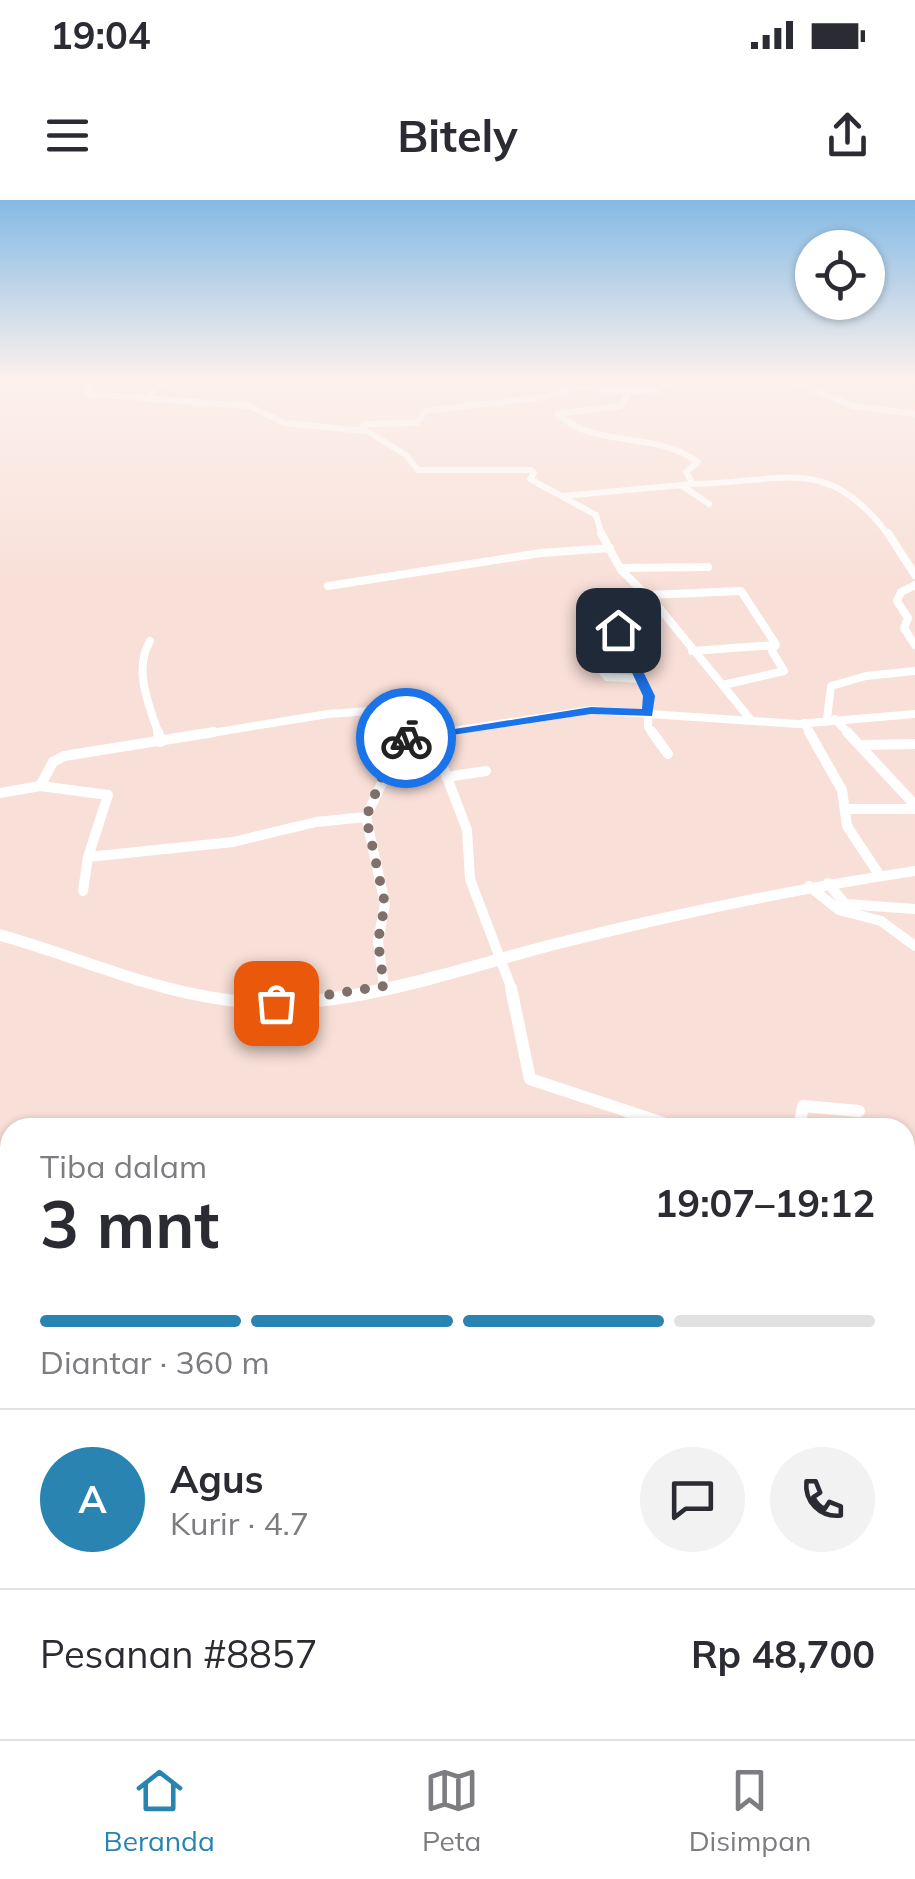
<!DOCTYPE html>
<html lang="id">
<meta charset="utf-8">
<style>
:root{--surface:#fff;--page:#f2f2f3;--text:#2b2b33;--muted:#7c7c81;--line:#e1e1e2;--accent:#2a84b2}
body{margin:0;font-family:Mulish,sans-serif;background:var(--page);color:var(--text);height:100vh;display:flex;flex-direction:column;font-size:38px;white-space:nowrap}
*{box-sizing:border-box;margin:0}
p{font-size:32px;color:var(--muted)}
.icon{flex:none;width:55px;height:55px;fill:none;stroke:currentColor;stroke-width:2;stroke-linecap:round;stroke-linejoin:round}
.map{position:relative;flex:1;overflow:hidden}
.sheet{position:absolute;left:0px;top:918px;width:915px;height:622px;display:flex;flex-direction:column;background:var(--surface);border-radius:30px 30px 0 0;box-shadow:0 2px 8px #0004}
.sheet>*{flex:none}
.buttons{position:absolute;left:795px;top:30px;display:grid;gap:20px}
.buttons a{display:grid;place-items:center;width:90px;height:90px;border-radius:50%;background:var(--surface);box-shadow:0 2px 8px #0004;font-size:50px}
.pin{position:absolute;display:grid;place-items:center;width:85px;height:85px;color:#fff;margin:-42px;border-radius:20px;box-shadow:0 5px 15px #0006}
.courier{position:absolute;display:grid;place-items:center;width:100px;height:100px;margin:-50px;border:8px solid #1a73e8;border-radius:50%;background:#fff;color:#222;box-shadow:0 2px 12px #0007}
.headline em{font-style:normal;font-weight:700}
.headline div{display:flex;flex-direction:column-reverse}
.headline{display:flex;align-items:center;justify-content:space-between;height:170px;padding:0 40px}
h1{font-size:65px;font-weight:700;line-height:75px}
.bar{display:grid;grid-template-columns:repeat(4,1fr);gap:15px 10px;align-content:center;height:120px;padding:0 40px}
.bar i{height:12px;border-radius:8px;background:var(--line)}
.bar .active{background:var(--accent)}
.bar p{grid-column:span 4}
.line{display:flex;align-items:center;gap:25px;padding:0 40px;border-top:2px solid var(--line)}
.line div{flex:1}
.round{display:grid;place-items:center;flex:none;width:105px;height:105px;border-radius:52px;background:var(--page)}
.status{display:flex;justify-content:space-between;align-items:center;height:70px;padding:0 50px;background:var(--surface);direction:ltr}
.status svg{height:28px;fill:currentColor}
header{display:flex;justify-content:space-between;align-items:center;height:130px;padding:0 40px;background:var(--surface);font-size:45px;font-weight:700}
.tabs{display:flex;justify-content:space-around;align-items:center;height:140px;border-top:2px solid var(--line);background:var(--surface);font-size:28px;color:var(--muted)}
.tabs a{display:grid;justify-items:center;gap:5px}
.tabs .active{color:var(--accent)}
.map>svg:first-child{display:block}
</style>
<div class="status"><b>19:04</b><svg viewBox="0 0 49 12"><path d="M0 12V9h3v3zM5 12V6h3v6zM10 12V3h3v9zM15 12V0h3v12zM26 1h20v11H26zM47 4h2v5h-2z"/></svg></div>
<header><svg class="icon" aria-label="menu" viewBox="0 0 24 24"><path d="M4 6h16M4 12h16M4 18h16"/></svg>Bitely<svg class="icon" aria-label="share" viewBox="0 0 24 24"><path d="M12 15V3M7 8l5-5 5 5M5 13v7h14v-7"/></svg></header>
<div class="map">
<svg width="915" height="1539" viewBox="0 0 915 1539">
<rect width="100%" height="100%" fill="#f8dfd7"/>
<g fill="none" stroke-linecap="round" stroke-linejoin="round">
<path stroke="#fff" stroke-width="6" d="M49,180L84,181
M84,180L93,184L88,192L91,194L249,206L284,223L364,231
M791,180L853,206L915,214
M626,192L657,190L676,180
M630,192L621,206L558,214C594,249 654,230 698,262L686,272L693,284C782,283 828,252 889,336
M147,197L166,180
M684,287L709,304
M562,296L693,284
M602,336L596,315L530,279L534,273L531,270H418L406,255L362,228L366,224L417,223L426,211L544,197L577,187L624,191"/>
<path stroke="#fff" stroke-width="8" d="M601,333L621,370L656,404L751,520
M888,333L915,375
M620,368L708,367
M915,385L901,392L897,401L908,418L904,428L915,445
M328,386L541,353L610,348
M648,395L741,391L775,443L772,451L784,471L723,485
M624,416L618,429L649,496L648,527L654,535
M150,441C133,470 149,505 159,535
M692,451L776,445
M598,465L607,477L641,479
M827,519L831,486L866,476L915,471
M835,519L850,535
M804,523L811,535
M199,535L328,514L383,510L401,535
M426,535L591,510L798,524L915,514"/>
<path stroke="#fff" stroke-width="10" d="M158,532L161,542
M399,532L403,538
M652,532L668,554
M809,532L842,590L847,626L880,676
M847,532L915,605
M431,535L467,630L470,679L512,790
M403,538L443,532
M863,545L915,544
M446,577L486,571
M40,586L108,595L88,657L83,691
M0,593L40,586L53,562L64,556L214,532
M846,609H915
M88,657L233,642L316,622L366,617
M828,683L845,704L915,709
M809,686L839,710L881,721L915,746
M384,786L378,741L385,704L366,617L403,538"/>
<path stroke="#fff" stroke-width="12" d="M511,788L530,879L678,928
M799,928L803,906L859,911"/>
<path stroke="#fff" stroke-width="16" d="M905,1397L915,1396"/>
<path fill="#fff" fill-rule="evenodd" d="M915,666V676C795,694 677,719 559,749C458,775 353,816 248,808C162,802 82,764 0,741V729C82,752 163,790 248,796C351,802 454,764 552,739C672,709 793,684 915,666Z"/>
</g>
<linearGradient id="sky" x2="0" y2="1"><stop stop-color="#84bae5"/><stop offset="0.45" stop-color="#fcf1ed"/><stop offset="1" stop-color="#fcf1ed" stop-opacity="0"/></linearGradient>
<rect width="915" height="396" fill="url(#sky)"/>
<path fill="#1a73e8" d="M618,426L623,430L655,496L652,516L591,514L406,542L399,538L591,507L642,509L643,496L612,430Z"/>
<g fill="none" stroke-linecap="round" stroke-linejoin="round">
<path stroke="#7f706b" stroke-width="10" stroke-dasharray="0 18" d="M276,803L384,786L378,741L385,704L366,617C376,595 388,551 406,538"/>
</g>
</svg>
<div class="buttons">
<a><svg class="icon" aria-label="locate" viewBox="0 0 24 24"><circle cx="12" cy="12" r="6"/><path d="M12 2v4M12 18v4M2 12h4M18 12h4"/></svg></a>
</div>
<div class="pin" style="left:276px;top:803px;background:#ea580c"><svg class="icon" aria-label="bag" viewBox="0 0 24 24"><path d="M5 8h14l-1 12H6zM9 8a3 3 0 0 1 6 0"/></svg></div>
<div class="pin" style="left:618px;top:430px;background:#1f2937"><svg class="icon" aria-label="home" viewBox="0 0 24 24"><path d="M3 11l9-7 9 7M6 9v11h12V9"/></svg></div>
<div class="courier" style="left:406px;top:538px"><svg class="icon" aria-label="bike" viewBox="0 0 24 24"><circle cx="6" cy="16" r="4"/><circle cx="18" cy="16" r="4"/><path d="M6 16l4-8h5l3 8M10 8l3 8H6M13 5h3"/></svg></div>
<section class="sheet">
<div class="headline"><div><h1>3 mnt</h1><p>Tiba dalam</p></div><em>19:07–19:12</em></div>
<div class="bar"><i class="active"></i><i class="active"></i><i class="active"></i><i></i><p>Diantar · 360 m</p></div>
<div class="line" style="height:180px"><b class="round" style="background:var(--accent);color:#fff">A</b><div><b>Agus</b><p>Kurir · 4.7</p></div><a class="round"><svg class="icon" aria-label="chat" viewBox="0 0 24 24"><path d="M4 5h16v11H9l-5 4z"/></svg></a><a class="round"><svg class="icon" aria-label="phone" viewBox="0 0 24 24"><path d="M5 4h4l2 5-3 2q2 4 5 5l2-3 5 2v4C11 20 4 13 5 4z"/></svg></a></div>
<div class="line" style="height:130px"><div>Pesanan #8857</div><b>Rp 48,700</b></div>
</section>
</div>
<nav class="tabs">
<a class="active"><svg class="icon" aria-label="home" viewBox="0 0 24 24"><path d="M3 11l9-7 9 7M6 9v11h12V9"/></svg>Beranda</a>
<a><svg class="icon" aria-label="map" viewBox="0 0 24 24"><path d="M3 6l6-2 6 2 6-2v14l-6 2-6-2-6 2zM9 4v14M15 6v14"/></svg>Peta</a>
<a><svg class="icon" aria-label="saved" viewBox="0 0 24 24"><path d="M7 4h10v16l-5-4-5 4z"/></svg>Disimpan</a>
</nav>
